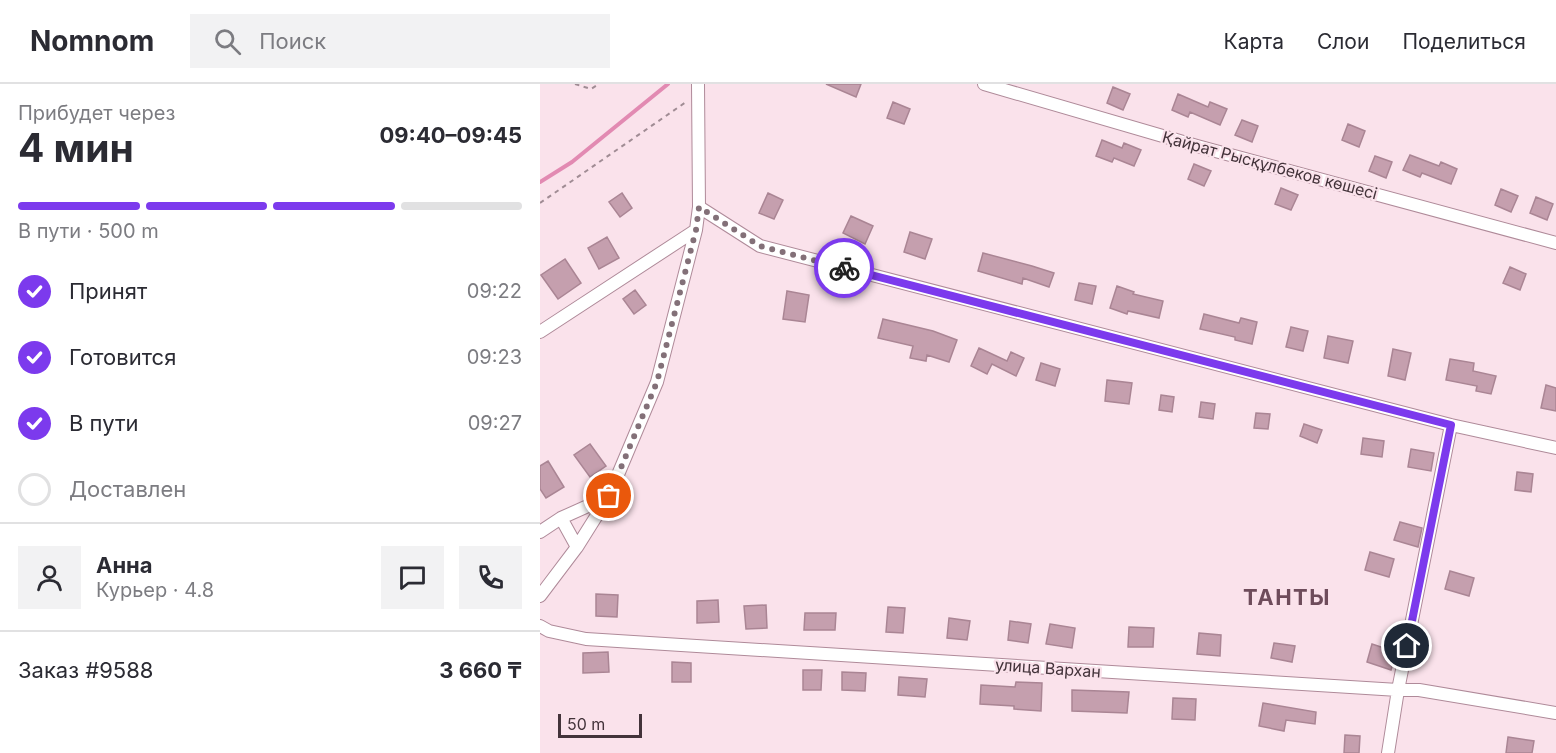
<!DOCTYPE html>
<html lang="ru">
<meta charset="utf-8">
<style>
:root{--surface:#fff;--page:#f2f2f3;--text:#2b2b33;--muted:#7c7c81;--line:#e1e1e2;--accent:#7c3aed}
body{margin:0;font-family:Inter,sans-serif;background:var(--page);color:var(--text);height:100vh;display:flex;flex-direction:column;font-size:22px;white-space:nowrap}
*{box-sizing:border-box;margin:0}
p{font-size:20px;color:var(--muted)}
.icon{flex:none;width:33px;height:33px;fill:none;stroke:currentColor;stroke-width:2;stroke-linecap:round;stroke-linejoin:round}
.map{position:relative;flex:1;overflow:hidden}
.sheet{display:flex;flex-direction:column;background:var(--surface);width:540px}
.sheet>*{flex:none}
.scale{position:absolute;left:18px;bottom:15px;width:84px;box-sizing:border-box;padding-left:6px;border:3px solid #43333a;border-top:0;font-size:16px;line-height:21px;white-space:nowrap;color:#43333a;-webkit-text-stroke:4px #fae2eb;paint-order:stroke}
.pin{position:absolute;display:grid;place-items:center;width:51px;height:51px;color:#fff;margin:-26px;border:3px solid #fff;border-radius:50%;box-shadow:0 2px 6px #0007}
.courier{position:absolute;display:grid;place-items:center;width:60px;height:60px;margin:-30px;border:4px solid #7c3aed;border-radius:50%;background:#fff;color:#222;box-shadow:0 2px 8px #0007}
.headline em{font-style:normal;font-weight:700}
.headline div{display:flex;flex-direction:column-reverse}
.headline{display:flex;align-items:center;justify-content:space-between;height:102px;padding:0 18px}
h1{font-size:39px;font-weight:700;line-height:45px}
.bar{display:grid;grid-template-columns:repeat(4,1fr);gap:9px 6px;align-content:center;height:72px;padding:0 18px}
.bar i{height:8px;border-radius:4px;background:var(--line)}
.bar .on{background:var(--accent)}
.bar p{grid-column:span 4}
.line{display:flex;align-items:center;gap:15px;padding:0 18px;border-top:2px solid var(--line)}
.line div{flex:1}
.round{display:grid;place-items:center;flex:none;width:63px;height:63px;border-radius:0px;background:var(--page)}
ol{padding:0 18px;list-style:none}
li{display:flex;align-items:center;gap:18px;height:66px}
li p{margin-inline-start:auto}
li .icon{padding:6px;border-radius:50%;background:var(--accent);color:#fff;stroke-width:4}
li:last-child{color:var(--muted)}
li i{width:33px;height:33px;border:3px solid var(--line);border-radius:50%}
header{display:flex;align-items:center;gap:36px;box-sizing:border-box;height:84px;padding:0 30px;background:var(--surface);border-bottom:2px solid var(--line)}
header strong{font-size:28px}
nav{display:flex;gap:33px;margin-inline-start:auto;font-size:21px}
.search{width:420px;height:54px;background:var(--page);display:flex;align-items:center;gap:15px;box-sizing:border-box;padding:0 21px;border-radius:0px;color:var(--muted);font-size:22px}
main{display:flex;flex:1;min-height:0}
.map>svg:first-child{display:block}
</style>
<header>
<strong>Nomnom</strong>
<div class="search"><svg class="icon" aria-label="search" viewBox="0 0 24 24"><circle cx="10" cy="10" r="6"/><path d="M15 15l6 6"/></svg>Поиск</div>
<nav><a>Карта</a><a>Слои</a><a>Поделиться</a></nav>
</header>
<main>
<section class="sheet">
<div class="headline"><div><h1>4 мин</h1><p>Прибудет через</p></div><em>09:40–09:45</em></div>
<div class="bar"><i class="on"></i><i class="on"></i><i class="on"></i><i></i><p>В пути · 500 m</p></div>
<ol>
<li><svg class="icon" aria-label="check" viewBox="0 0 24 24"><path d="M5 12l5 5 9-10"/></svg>Принят<p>09:22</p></li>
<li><svg class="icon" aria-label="check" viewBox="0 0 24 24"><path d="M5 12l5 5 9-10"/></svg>Готовится<p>09:23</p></li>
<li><svg class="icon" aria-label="check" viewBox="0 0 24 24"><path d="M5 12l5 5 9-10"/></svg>В пути<p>09:27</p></li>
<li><i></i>Доставлен</li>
</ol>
<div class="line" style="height:108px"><a class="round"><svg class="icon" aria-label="person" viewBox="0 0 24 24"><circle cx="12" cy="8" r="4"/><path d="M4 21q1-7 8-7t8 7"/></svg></a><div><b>Анна</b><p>Курьер · 4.8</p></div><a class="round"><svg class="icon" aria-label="chat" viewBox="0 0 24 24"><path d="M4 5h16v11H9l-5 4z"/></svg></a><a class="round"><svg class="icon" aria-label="phone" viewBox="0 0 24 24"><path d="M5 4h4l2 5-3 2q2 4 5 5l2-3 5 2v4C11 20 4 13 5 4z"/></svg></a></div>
<div class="line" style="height:78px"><div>Заказ #9588</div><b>3 660 ₸</b></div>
</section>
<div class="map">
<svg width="1016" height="669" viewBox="0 0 1016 669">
<rect width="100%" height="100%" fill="#fae2eb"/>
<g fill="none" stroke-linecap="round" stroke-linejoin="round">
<path stroke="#e28ab2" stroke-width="4" d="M0,98L32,78L128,0"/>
</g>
<path fill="#c59fae" stroke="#aa8594" stroke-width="1.5" d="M286,0H321L316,13Z
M573,3L590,10L583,26L567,19Z
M638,10L668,23L670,18L687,25L680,41L650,28L648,33L632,26Z
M353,18L370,25L364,40L347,34Z
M702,36L718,42L712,58L695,51Z
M808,40L825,47L819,63L802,56Z
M562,56L582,64L584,59L601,66L594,82L574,74L572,78L556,72Z
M870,71L899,82L901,78L917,85L911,100L882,89L880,93L863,86Z
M835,72L852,78L846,94L829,87Z
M654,80L671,87L664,102L648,95Z
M741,104L758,111L751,126L735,120Z
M961,105L978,112L971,128L955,121Z
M82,109L92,124L80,133L69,118Z
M228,109L243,116L234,135L219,129Z
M996,113L1013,120L1007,136L990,129Z
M311,132L333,142L325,160L303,149Z
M370,148L392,155L385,175L364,168Z
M67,153L79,174L59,185L48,164Z
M443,169L492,182L514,189L509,203L483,194L482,200L438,187Z
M25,175L41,199L18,215L1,191Z
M970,183L986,190L980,206L963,199Z
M539,199L556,202L552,220L535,216Z
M577,202L594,208L593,210L623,217L619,234L588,227L587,230L570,224Z
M95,206L106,221L94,230L83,215Z
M247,207L269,211L265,238L243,235Z
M664,230L699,239L701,234L717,238L712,260L695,256V253L660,245Z
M343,235L393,247L417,256L409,278L387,271L386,277L370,274L373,262L338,254Z
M751,243L768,247L763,267L746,263Z
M788,252L813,257L808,279L784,274Z
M439,264L467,277L471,268L484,274L476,292L452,280L447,290L431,282Z
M853,265L871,269L865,296L848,292Z
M910,275L934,279L933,287L956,292L951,310L936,307L937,302L906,296Z
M501,279L520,285L515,302L496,296Z
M567,296L592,299L589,320L565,317Z
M1006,301L1016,304V327L1001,324Z
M621,311L634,313L632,328L619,326Z
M661,318L675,320L673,335L659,333Z
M716,329L730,330L728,345L714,344Z
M764,340L782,346L777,359L760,352Z
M823,354L844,357L842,373L821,370Z
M50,360L66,382L50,393L34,371Z
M871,365L894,369L891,387L868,383Z
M8,377L24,403L6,414L0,405V382Z
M977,388L993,390L991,408L975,406Z
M860,438L882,444L878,463L854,456Z
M830,468L854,475L849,493L825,486Z
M910,487L934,494L929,512L905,505Z
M56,510L78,511L77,533L56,532Z
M178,516L179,538L157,539V517Z
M226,521L227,544L206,545L204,522Z
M348,523L365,524L363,549L346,548Z
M265,529H296L295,546H264Z
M409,534L430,537L427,556L407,554Z
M470,537L491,540L488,559L468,556Z
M510,540L535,544L532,564L506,560Z
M589,543L614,544L613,563H588Z
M659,549L681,551L680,572L657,570Z
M734,559L755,562L752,578L731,574Z
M832,560L856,568L851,586L827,578Z
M68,568L69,588L43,589V569Z
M132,578L151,579V598H132Z
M263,586H282L281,606H263Z
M302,588L326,589L325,607L302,606Z
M359,593L387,595L385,613L358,611Z
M476,598L502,599L501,627L474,625V622L440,620L441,601L475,603Z
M532,606L589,608L587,629L532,627Z
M633,614L656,615L655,636L632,635Z
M723,619L776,628L775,640L746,636L744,647L719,642Z
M805,651L820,652L819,669H804Z
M968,653L994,657L992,669H966Z"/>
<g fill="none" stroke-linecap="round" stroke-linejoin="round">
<g stroke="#af8a99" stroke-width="14">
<path id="minor" d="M158,0L159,123
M444,0L657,62L1016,159
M0,248L156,146
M21,434L37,463
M0,448L21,434L68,413
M0,512L37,463L69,412L117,298L156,146L159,123L220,162L911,341L1016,364
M0,542L9,547L46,555L858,606H879L1016,629
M848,669L858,606L911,341"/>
</g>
<path stroke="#a08c94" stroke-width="2" stroke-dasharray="4.5 4.5" stroke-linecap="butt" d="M35,0L51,5L59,0
M0,119L146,18"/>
<use href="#minor" stroke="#fff" stroke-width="12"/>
</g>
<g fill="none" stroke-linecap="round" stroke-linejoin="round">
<path stroke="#837078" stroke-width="6" stroke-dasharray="0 10.8" d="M69,412L117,298L156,146L159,123L220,162L304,184"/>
<path stroke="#7c3aed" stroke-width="8" d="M304,184L911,341L867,562"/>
</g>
<g text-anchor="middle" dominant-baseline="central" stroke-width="4.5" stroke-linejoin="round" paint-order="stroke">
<g font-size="16" fill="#43333a" stroke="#fae2eb">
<text transform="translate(730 81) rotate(15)">Қайрат Рысқұлбеков көшесі</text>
<text transform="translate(508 584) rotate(4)">улица Вархан</text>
</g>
<g font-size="22" font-weight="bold" letter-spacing="1.5" fill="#6e4c5b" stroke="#fae2eb">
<text x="747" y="513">ТАНТЫ</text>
</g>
</g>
</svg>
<div class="scale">50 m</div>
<div class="pin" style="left:69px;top:412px;background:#ea580c"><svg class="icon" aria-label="bag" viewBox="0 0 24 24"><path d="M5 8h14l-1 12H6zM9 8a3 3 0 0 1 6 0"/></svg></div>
<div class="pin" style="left:867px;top:562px;background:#1f2937"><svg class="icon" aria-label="home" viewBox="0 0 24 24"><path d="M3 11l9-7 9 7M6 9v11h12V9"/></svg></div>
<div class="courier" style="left:304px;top:184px"><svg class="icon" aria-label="bike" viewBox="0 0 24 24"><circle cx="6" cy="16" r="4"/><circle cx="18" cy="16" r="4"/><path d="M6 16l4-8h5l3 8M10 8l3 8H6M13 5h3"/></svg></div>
</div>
</main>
